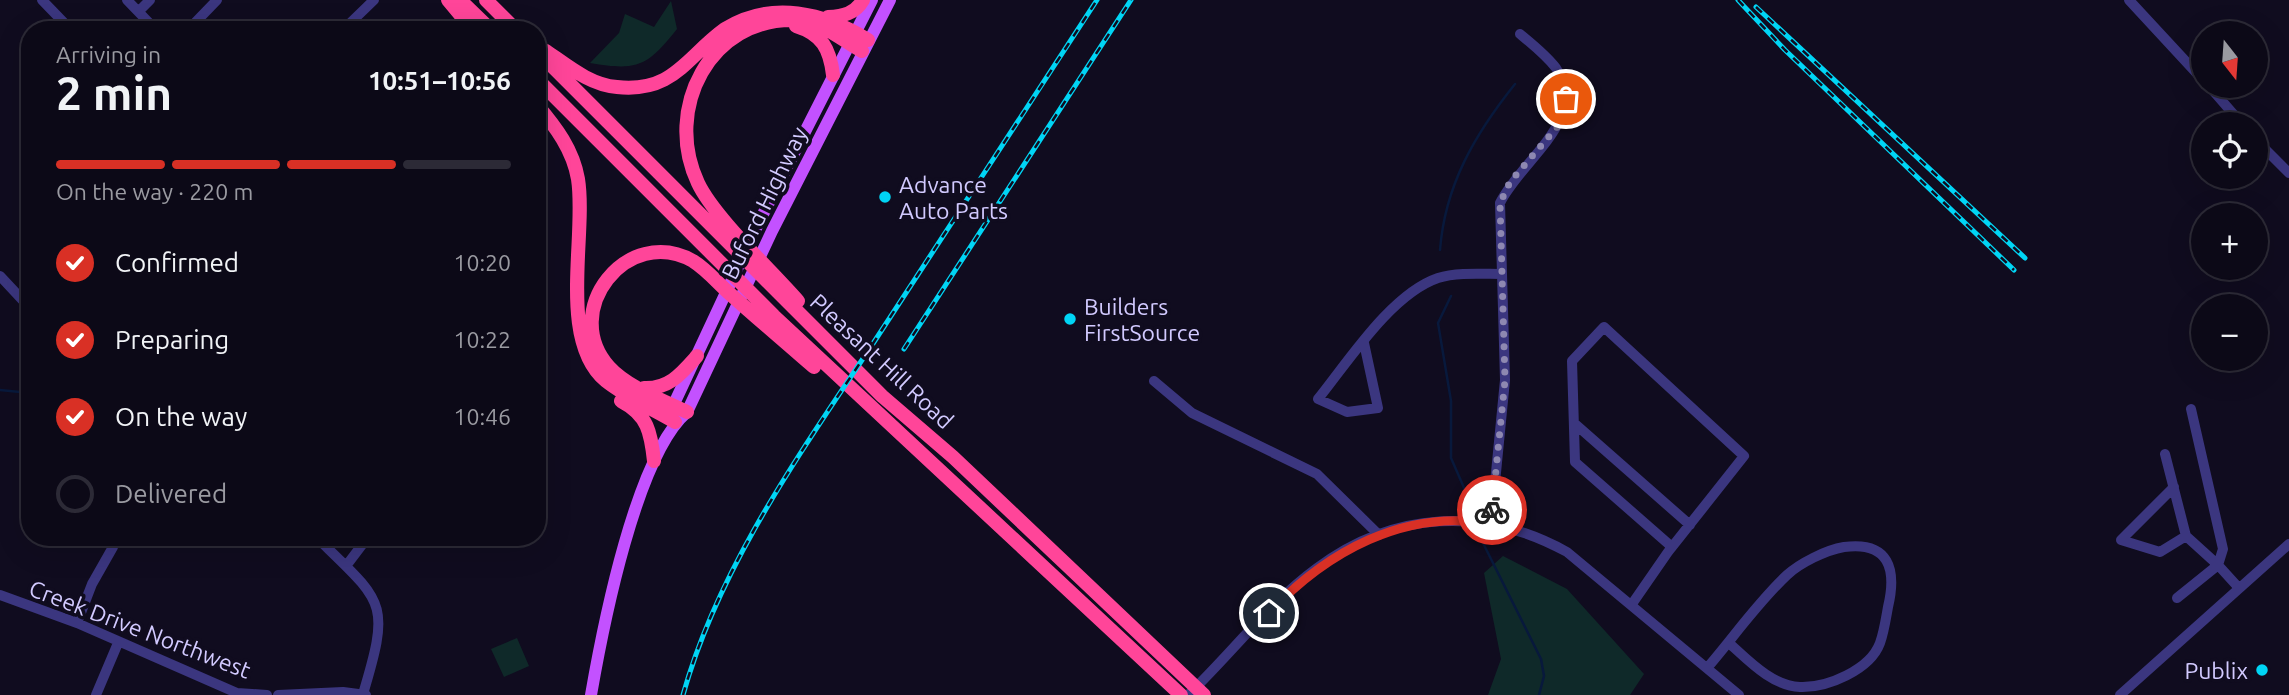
<!DOCTYPE html>
<meta charset="utf-8">
<style>
:root{--surface:#0c0917;--page:#1a1724;--text:#f1f3f6;--muted:#9a9aa1;--line:#2c2a36;--accent:#d93025}
body{margin:0;font-family:Ubuntu,sans-serif;background:var(--page);color:var(--text);height:100vh;display:flex;flex-direction:column;font-size:26px;white-space:nowrap}
*{box-sizing:border-box;margin:0}
p{font-size:23px;color:var(--muted)}
.icon{flex:none;width:38px;height:38px;fill:none;stroke:currentColor;stroke-width:2;stroke-linecap:round;stroke-linejoin:round}
.map{position:relative;flex:1;overflow:hidden}
.panel{position:absolute;left:21px;top:21px;width:525px;height:525px;display:flex;flex-direction:column;background:var(--surface);border-radius:28px;box-shadow:0 7px 28px #0002,0 0 0 2px var(--line)}
.panel>*{flex:none}
.needle{width:46px;rotate:163deg}
.tools{position:absolute;left:2191px;top:21px;display:grid;gap:14px}
.tools a{display:grid;place-items:center;width:77px;height:77px;border-radius:50%;background:var(--surface);box-shadow:0 7px 28px #0002,0 0 0 2px var(--line);font-size:35px}
.pin{position:absolute;display:grid;place-items:center;width:60px;height:60px;color:#fff;margin:-30px;border:4px solid #fff;border-radius:50%;box-shadow:0 2px 7px #0007}
.courier{position:absolute;display:grid;place-items:center;width:70px;height:70px;margin:-35px;border:5px solid #d93025;border-radius:50%;background:#fff;color:#222;box-shadow:0 2px 9px #0007}
.head em{font-style:normal;font-weight:700}
.head div{display:flex;flex-direction:column-reverse}
.head{display:flex;align-items:center;justify-content:space-between;height:119px;padding:0 35px}
h1{font-size:46px;font-weight:700;line-height:52px}
.bar{display:grid;grid-template-columns:repeat(4,1fr);gap:10px 7px;align-content:center;height:84px;padding:0 35px}
.bar i{height:9px;border-radius:5px;background:var(--line)}
.bar .selected{background:var(--accent)}
.bar p{grid-column:span 4}
ol{padding:0 35px;list-style:none}
li{display:flex;align-items:center;gap:21px;height:77px}
li p{margin-inline-start:auto}
li .icon{padding:7px;border-radius:50%;background:var(--accent);color:#fff;stroke-width:4}
li:last-child{color:var(--muted)}
li i{width:38px;height:38px;border:4px solid var(--line);border-radius:50%}
.map>svg:first-child{display:block}
</style>
<div class="map">
<svg width="2289" height="695" viewBox="0 0 2289 695">
<rect width="100%" height="100%" fill="#100c1f"/>
<path fill="#0f2929" d="M671,1L677,29C647,67 637,71 590,63L619,33L625,14L654,27Z
M1503,556L1567,589L1644,674L1630,695H1488L1501,659L1484,573Z
M517,638L529,666L504,677L491,649Z"/>
<g fill="none" stroke-linecap="round" stroke-linejoin="round">
<path stroke="#08193c" stroke-width="2.5" d="M1440,250C1445,185 1475,134 1515,84
M1451,296L1438,323L1451,401V458L1472,506
M0,390L30,393
M1481,539L1541,659L1544,676L1539,695"/>
<path stroke="#3b367f" stroke-width="10" d="M42,0L71,30
M127,0L156,30
M2129,0L2203,80
M139,11L150,0
M188,30L217,0
M256,30L282,25L294,30
M343,30L374,0
M2209,86L2242,124
M2256,140L2289,173
M0,276L30,308
M1364,343L1378,408L1347,412L1318,399C1348,362 1391,294 1438,278C1457,272 1482,274 1502,274
M1154,381L1192,413L1317,474L1379,535
M2191,409L2223,549L2218,565L2238,587
M1574,423L1690,525
M2165,454L2186,536L2218,565L2177,598
M2174,487L2121,540L2160,552L2186,536
M1491,524L1505,380L1500,203C1521,160 1591,118 1556,68C1546,55 1532,44 1520,34
M316,537C384,603 391,601 363,694
M346,566L368,537
M0,595L77,623L237,693L267,695
M1632,604L1668,552C1693,520 1719,488 1744,456L1604,327L1572,361L1575,462L1672,547
M77,623L92,584L113,547
M1707,668C1733,638 1758,602 1787,575C1800,563 1826,550 1844,547C1889,541 1897,569 1888,607C1886,618 1884,632 1880,643C1870,670 1827,688 1800,687C1772,686 1748,660 1729,643
M96,695L118,643
M278,695L343,692L366,695
M1188,695C1231,654 1269,603 1317,568C1393,511 1484,506 1567,552L1739,695
M2120,695L2289,544"/>
<path stroke="#c351ff" stroke-width="12" d="M674,415L673,406L758,224L872,0
M591,695C603,626 636,456 687,412L772,231L890,0"/>
<path stroke="#ff4599" stroke-width="14" d="M448,0L473,30
M460,0L491,30
M486,0L516,30
M828,17C843,16 855,14 863,0
M796,26C822,34 830,49 833,75
M537,51L882,396L953,457L1204,695
M546,51C568,66 590,85 617,87C674,93 686,57 725,29C772,0 824,13 868,40
M537,79L774,316L1181,695
M537,105C556,127 573,150 578,179C587,236 557,340 606,381C626,397 653,409 675,422
M798,301C771,270 714,217 698,183C663,109 710,17 796,20C821,21 840,39 862,51
M644,388C669,389 681,374 697,356
M621,401C648,415 651,433 654,461
M687,412C662,400 627,387 609,367C559,311 627,224 693,261C706,269 718,283 729,293C757,318 785,342 814,367"/>
<g stroke="#00d5f5" stroke-width="5">
<path id="rail" d="M1738,0L1785,50L2014,270
M1756,7L2025,258
M904,349L1131,0
M683,695C719,566 801,452 874,342C948,228 1023,114 1097,0"/>
</g>
<use href="#rail" stroke="#100c1f" stroke-width="2.5" stroke-dasharray="8" stroke-linecap="butt"/>
</g>
<g fill="none" stroke-linecap="round" stroke-linejoin="round">
<path stroke="#8e88b1" stroke-width="7" stroke-dasharray="0 12.6" d="M1492,510L1505,380L1500,203L1510,182L1558,126L1564,116L1566,99"/>
<path stroke="#d93025" stroke-width="9" d="M1269,613C1326,552 1405,508 1491,524L1492,510"/>
</g>
<g fill="#00d5f5" stroke="#100c1f" stroke-width="2.5">
<circle cx="885" cy="197" r="7"/>
<circle cx="1070" cy="319" r="7"/>
<circle cx="2262" cy="670" r="7"/>
</g>
<g text-anchor="middle" dominant-baseline="central" stroke-width="7" stroke-linejoin="round" paint-order="stroke">
<g font-size="23" fill="#d2caff" stroke="#100c1f" text-anchor="start">
<text x="899" y="184">Advance<tspan x="899" dy="26">Auto Parts</tspan></text>
<text x="1084" y="306">Builders<tspan x="1084" dy="26">FirstSource</tspan></text>
<text x="2248" y="670" text-anchor="end">Publix</text>
</g>
<g font-size="23" fill="#d2caff" stroke="#100c1f">
<text transform="translate(764 203) rotate(-64)">Buford Highway</text>
<text transform="translate(882 361) rotate(43)">Pleasant Hill Road</text>
<text transform="translate(140 629) rotate(21)">Creek Drive Northwest</text>
</g>
</g>
</svg>
<div class="tools">
<a><svg class="needle" viewBox="-14 -14 28 28"><path d="M0-13l5 13h-10z" fill="#e53935"/><path d="M0 13l5-13h-10z" fill="#9a9aa1"/></svg></a>
<a><svg class="icon" aria-label="locate" viewBox="0 0 24 24"><circle cx="12" cy="12" r="6"/><path d="M12 2v4M12 18v4M2 12h4M18 12h4"/></svg></a>
<a>+</a>
<a>−</a>
</div>
<div class="pin" style="left:1566px;top:99px;background:#ea580c"><svg class="icon" aria-label="bag" viewBox="0 0 24 24"><path d="M5 8h14l-1 12H6zM9 8a3 3 0 0 1 6 0"/></svg></div>
<div class="pin" style="left:1269px;top:613px;background:#1f2937"><svg class="icon" aria-label="home" viewBox="0 0 24 24"><path d="M3 11l9-7 9 7M6 9v11h12V9"/></svg></div>
<div class="courier" style="left:1492px;top:510px"><svg class="icon" aria-label="bike" viewBox="0 0 24 24"><circle cx="6" cy="16" r="4"/><circle cx="18" cy="16" r="4"/><path d="M6 16l4-8h5l3 8M10 8l3 8H6M13 5h3"/></svg></div>
<section class="panel">
<div class="head"><div><h1>2 min</h1><p>Arriving in</p></div><em>10:51–10:56</em></div>
<div class="bar"><i class="selected"></i><i class="selected"></i><i class="selected"></i><i></i><p>On the way · 220 m</p></div>
<ol>
<li><svg class="icon" aria-label="check" viewBox="0 0 24 24"><path d="M5 12l5 5 9-10"/></svg>Confirmed<p>10:20</p></li>
<li><svg class="icon" aria-label="check" viewBox="0 0 24 24"><path d="M5 12l5 5 9-10"/></svg>Preparing<p>10:22</p></li>
<li><svg class="icon" aria-label="check" viewBox="0 0 24 24"><path d="M5 12l5 5 9-10"/></svg>On the way<p>10:46</p></li>
<li><i></i>Delivered</li>
</ol>
</section>
</div>
